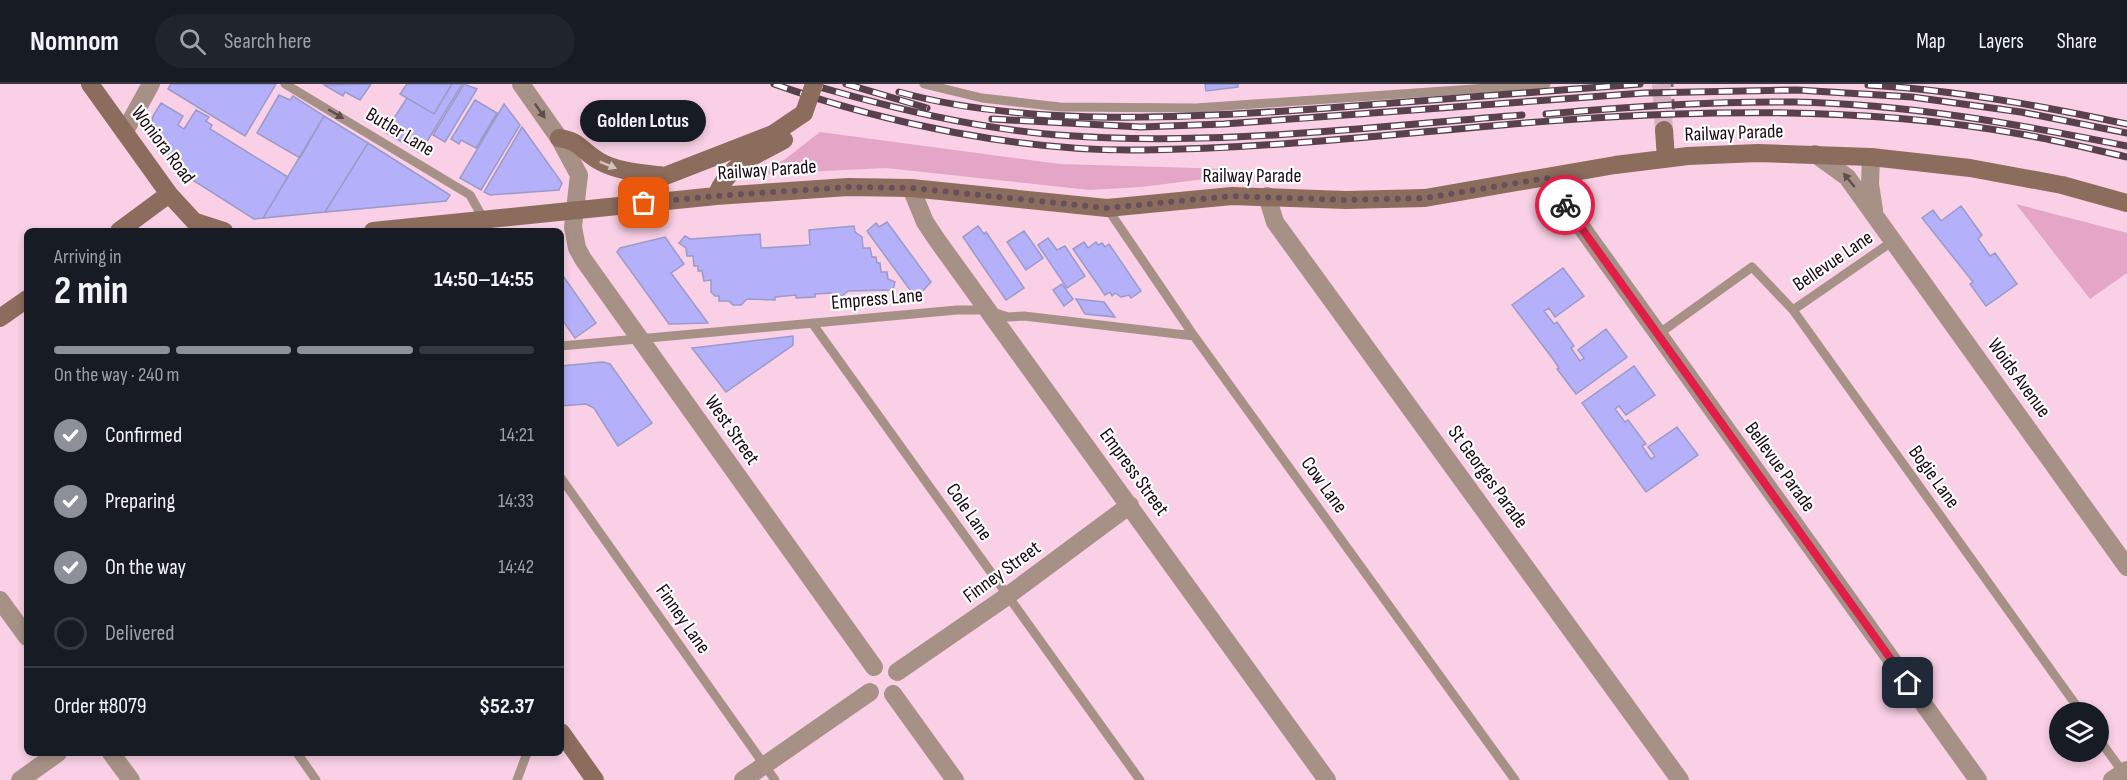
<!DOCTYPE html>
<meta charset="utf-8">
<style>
:root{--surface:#171b24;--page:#20242c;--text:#f1f3f6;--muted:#9ea1a6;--line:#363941;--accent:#8c9099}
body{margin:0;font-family:"Sofia Sans Condensed",sans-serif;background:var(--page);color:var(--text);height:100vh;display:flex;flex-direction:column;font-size:22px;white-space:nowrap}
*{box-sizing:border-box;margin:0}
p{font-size:20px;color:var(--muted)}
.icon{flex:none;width:33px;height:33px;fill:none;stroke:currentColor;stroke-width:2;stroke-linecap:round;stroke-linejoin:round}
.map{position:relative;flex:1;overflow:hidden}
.sheet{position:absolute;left:24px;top:144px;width:540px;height:528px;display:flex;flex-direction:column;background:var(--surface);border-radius:9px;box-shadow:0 3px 9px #0003}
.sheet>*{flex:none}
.controls{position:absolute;left:2049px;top:618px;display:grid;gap:12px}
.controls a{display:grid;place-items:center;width:60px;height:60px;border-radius:50%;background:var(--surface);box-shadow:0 3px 9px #0003;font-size:30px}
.pin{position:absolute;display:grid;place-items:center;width:51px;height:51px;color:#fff;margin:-26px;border-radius:12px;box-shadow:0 3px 9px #0006}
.courier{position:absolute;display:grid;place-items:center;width:60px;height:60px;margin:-30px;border:4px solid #e11d48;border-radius:50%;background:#fff;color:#222;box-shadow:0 2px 8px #0007}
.bubble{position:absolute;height:42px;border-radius:21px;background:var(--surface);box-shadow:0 3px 9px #0003;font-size:20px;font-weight:700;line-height:42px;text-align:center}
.summary em{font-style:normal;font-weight:700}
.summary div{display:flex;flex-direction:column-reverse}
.summary{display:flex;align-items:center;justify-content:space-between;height:102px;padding:0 30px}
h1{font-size:39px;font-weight:700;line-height:45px}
.bar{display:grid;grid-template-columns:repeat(4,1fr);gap:9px 6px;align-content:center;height:72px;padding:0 30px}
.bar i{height:8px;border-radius:4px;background:var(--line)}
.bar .selected{background:var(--accent)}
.bar p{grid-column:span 4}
.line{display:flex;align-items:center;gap:15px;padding:0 30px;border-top:2px solid var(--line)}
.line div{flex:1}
ol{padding:0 30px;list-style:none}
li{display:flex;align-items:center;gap:18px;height:66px}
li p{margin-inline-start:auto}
li .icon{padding:6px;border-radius:50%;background:var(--accent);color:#fff;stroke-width:4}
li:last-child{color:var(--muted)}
li i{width:33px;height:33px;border:3px solid var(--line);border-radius:50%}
header{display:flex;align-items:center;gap:36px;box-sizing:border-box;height:84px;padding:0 30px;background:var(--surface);border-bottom:2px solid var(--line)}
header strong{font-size:28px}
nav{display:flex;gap:33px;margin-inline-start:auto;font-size:21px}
.search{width:420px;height:54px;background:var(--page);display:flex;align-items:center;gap:15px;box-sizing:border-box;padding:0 21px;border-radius:33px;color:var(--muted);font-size:22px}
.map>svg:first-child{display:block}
</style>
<header>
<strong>Nomnom</strong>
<div class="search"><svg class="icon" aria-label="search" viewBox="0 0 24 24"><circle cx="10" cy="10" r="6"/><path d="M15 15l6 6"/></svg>Search here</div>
<nav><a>Map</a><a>Layers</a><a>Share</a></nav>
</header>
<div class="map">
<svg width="2127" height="696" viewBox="0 0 2127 696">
<rect width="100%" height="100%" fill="#f9d0e5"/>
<path fill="#e5a5c7" d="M820,48L1060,80L1229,85V92L1141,103L1090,106L886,84L743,91L784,76Z
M2016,120L2127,149V189L2090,215Z"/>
<path fill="#b4b1fa" stroke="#9b9ac8" stroke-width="1.5" d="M171,0H276L245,52L168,5Z
M371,0L360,16L345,8L343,12L324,1Z
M407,0H452L434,30L400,10Z
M452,0H462L420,69L385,48L407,14L434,30Z
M464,0L477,5L445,58L433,51Z
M1205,0H1238V3L1206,7Z
M279,11L290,16L293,12L324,32L300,74L257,49Z
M475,16L497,29L476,64L461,56L459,60L451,55Z
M161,19L183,32L178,41L184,45L196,26L209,33L206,37L212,41L210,45L288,93L263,134L254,135L183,90L155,52L151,41L153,32Z
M504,20L520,41L481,106L460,94Z
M324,32L368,59L325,128L263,134Z
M522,43L562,99L559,106L490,111L484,108Z
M368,59L387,71L450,111L446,117L325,128Z
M1961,122L1982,151L1978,155L1990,172L1995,169L2017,200L1986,222L1970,200L1973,198L1922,134L1933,126L1941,137Z
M887,138L931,198L916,214L867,147L876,139L879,143Z
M854,142L855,148L862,153L863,164H870L872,173H876L877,179H880L881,188H887L888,195L895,198L893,206L848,207L841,213L831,209L815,210V213L796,214V211L775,213V216L747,215L741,221H733L729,217H719V212H715L711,208V196L704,197L702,187H698V182H694L693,172H687L686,164L679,159L685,152L690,155L760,150L761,164L810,161L809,146Z
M978,142L984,150L986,148L1024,204L1006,216L963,153Z
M1024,147L1043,174L1026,186L1007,158Z
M665,153L684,180L671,189L708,239L669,240L617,168L620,164Z
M1048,154L1057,166L1065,162L1085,192L1067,204L1038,161Z
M1084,158L1088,164L1096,158L1098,161L1102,159L1105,163L1109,160L1141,207L1131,214L1129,211L1121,213L1115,209L1112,212L1110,208L1105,211L1073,165Z
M1563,184L1584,212L1555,233L1549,224L1544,227L1554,240L1557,238L1574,262L1571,264L1580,277L1584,274L1578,266L1606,245L1627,273L1576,310L1557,285L1559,284L1553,275L1512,221Z
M561,189L596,239L575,254L561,234Z
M1062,200L1073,215L1064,222L1053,206Z
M1076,215L1104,218L1115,233L1085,230Z
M793,252V261L726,308L692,264Z
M603,278L610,280L652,339L618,362L594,324L586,320L561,322V282Z
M1634,282L1655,311L1626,331L1619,322L1615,325L1625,338L1628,336L1646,360L1642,362L1651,375L1655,372L1648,363L1677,343L1698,371L1646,408L1582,319Z"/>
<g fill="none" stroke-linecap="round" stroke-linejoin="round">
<path stroke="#d7b2c5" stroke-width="18" stroke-dasharray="18 9" stroke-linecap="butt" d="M1661,0L1664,46"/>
<path stroke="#846876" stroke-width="3" stroke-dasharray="3 4.5" stroke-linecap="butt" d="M1672,0L1674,33"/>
<path stroke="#a79187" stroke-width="9" d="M285,0L470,111L484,136
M924,0L982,14L1060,23L1196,24L1546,0
M1107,124L1194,252L1515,696
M1793,226L1893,157
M812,239L1140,696
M1657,251L1752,183L1793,226L2081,628
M561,262L957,226H987L1008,233L1024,232L1194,252
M561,394L775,696
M2098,654L2125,691
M297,669L316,696
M517,696L527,669"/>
<path stroke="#a79187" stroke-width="18" d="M521,0L559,54L579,91L573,143L577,164L583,175L874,583
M125,47L151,0
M1815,70L1847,93L2127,483
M1871,73L1870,100L1874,126
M1547,95L1978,696
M911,104L925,138L937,156L1327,696
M1267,112L1275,138L1680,696
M0,516L27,553
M897,588L1006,513L1130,421
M893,610L955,696
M111,669L131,696
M20,696L58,669
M743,696L870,608
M2112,696L2127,686"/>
<path stroke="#8b6c5d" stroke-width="18" d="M90,0L169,110L203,147
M1664,46L1666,74
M559,54C581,57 581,67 599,77C618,88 643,89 665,92
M716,112C729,79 756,72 784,56
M622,121L665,92L773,50L804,29
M196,138L224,147
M119,147L169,110
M373,147L716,112L848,103L911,104L1107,124L1232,112L1346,116L1425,114L1615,81L1688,72L1758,69L1871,73L1970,84L2062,101L2127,119
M0,234L27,215
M561,648L595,696"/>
<g stroke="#58414d" stroke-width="7">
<path id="rail" d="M774,0C886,40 1024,68 1144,66C1322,64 1499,35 1678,30C1791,26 1908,30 2020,50C2056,56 2091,65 2127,73
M809,0C891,24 973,44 1058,51C1212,63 1368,43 1522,31
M846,0L927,24
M1868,1C1956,6 2041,22 2127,40
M899,8C1029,44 1194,34 1328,24C1432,16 1536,8 1640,0
M1546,30C1629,23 1711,17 1795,18C1907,20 2017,40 2127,62
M992,35L1141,43L1224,40L1644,9L1797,6L1912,13L2021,28L2127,49"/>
</g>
<use href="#rail" stroke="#fefefe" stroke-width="4.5" stroke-dasharray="14" stroke-linecap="butt"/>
<path stroke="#8b6c5d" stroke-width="18" d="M804,29L814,0"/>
</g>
<defs><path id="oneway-solid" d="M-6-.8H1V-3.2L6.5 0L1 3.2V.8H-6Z" transform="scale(1.5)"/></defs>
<g fill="#604d4c">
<use href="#oneway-solid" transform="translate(540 27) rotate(55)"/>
<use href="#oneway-solid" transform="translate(336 30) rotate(31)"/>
<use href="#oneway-solid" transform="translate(1849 96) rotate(-129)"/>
</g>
<use fill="#d0c4be" href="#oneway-solid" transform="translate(608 81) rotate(22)"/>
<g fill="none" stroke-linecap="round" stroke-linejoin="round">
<path stroke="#674f5c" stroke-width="6" stroke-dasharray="0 10.8" d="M644,119L716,112L848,103L911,104L1107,124L1232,112L1346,116L1425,114L1547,94L1565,121"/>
<path stroke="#e11d48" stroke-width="8" d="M1565,121L1908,599"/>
</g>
<g text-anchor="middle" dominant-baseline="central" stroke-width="4.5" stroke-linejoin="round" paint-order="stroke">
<g font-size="20" fill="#190912" stroke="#fefefe">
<text transform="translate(400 48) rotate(31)">Butler Lane</text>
<text transform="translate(1734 49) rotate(-2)">Railway Parade</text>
<text transform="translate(163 61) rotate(53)">Woniora Road</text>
<text transform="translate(767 86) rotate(-4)">Railway Parade</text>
<text x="1252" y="92">Railway Parade</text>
<text transform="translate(1833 177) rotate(-34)">Bellevue Lane</text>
<text transform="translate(877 215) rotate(-5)">Empress Lane</text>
<text transform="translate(2019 294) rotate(54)">Woids Avenue</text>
<text transform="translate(732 346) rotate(55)">West Street</text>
<text transform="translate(1780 383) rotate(54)">Bellevue Parade</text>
<text transform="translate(1134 388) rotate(54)">Empress Street</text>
<text transform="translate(1488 393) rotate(54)">St Georges Parade</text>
<text transform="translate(1934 393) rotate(54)">Bogie Lane</text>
<text transform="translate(1324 401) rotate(54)">Cow Lane</text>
<text transform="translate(969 428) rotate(55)">Cole Lane</text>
<text transform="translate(1002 488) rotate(-36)">Finney Street</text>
<text transform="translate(683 535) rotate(55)">Finney Lane</text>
</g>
</g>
</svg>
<div class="controls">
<a><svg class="icon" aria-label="layers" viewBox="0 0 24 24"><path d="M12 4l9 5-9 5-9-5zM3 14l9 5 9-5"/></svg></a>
</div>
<div class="pin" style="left:644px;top:119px;background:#ea580c"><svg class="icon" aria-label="bag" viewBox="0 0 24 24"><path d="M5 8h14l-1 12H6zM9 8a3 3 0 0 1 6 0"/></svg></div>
<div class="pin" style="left:1908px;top:599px;background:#1f2937"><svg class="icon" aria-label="home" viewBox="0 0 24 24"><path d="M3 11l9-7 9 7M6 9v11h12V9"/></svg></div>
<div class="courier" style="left:1565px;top:121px"><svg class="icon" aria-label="bike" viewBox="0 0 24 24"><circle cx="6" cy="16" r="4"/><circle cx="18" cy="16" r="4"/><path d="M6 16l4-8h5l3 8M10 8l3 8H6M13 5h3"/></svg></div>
<div class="bubble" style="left:580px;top:16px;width:126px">Golden Lotus</div>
<section class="sheet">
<div class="summary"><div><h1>2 min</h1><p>Arriving in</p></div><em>14:50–14:55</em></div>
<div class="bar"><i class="selected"></i><i class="selected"></i><i class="selected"></i><i></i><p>On the way · 240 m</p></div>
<ol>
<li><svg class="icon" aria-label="check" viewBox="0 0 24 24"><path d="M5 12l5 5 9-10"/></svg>Confirmed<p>14:21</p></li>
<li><svg class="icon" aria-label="check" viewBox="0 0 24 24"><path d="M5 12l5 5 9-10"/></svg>Preparing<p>14:33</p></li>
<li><svg class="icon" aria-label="check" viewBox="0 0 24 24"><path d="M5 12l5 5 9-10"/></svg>On the way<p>14:42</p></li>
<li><i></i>Delivered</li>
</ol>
<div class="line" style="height:78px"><div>Order #8079</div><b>$52.37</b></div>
</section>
</div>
